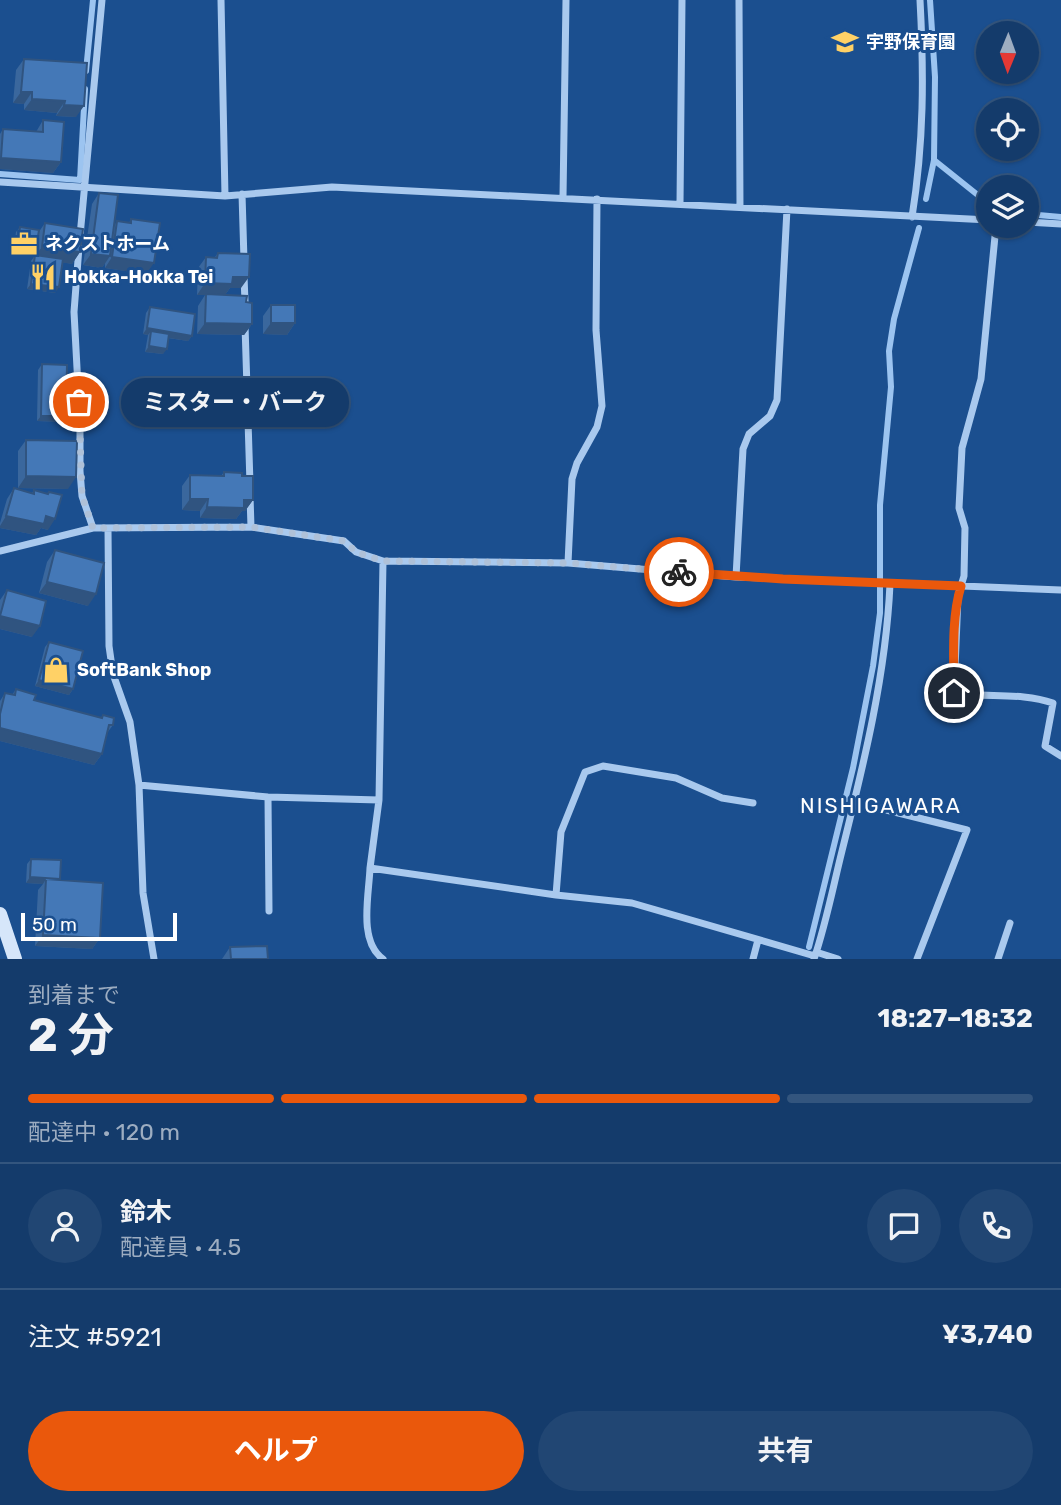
<!DOCTYPE html>
<html lang="ja">
<meta charset="utf-8">
<style>
:root{--surface:#143b6b;--page:#214673;--text:#f1f3f6;--muted:#9dadc1;--line:#33557e;--accent:#ea580c}
body{margin:0;font-family:Rubik,"Noto Sans JP",sans-serif;background:var(--page);color:var(--text);height:100vh;display:flex;flex-direction:column;font-size:26px;white-space:nowrap}
*{box-sizing:border-box;margin:0}
p{font-size:23px;color:var(--muted)}
.icon{flex:none;width:38px;height:38px;fill:none;stroke:currentColor;stroke-width:2;stroke-linecap:round;stroke-linejoin:round}
.map{position:relative;height:959px;overflow:hidden}
.sheet{display:flex;flex-direction:column;background:var(--surface);flex:1}
.sheet>*{flex:none}
.needle{width:46px;rotate:181deg}
.buttons{position:absolute;left:976px;top:21px;display:grid;gap:14px}
.buttons a{display:grid;place-items:center;width:63px;height:63px;border-radius:50%;background:var(--surface);box-shadow:0 2px 5px #0004,0 0 0 2px var(--line);font-size:35px}
.scale{position:absolute;left:21px;bottom:18px;width:156px;box-sizing:border-box;padding-left:7px;border:4px solid #fff;border-top:0;font-size:19px;line-height:24px;white-space:nowrap;color:#fff;-webkit-text-stroke:5px #1b4f8f;paint-order:stroke}
.pin{position:absolute;display:grid;place-items:center;width:60px;height:60px;color:#fff;margin:-30px;border:4px solid #fff;border-radius:50%;box-shadow:0 2px 7px #0007}
.courier{position:absolute;display:grid;place-items:center;width:70px;height:70px;margin:-35px;border:5px solid #ea580c;border-radius:50%;background:#fff;color:#222;box-shadow:0 2px 9px #0007}
.bubble{position:absolute;height:49px;border-radius:24px;background:var(--surface);box-shadow:0 2px 5px #0004,0 0 0 2px var(--line);font-size:23px;font-weight:700;line-height:49px;text-align:center}
.headline em{font-style:normal;font-weight:700}
.headline div{display:flex;flex-direction:column-reverse}
.headline{display:flex;align-items:center;justify-content:space-between;height:119px;padding:0 28px}
h1{font-size:46px;font-weight:700;line-height:52px}
.bar{display:grid;grid-template-columns:repeat(4,1fr);gap:10px 7px;align-content:center;height:84px;padding:0 28px}
.bar i{height:9px;border-radius:5px;background:var(--line)}
.bar .selected{background:var(--accent)}
.bar p{grid-column:span 4}
.line{display:flex;align-items:center;gap:18px;padding:0 28px;border-top:2px solid var(--line)}
.line div{flex:1}
.round{display:grid;place-items:center;flex:none;width:74px;height:74px;border-radius:37px;background:var(--page)}
.cta{display:flex;gap:14px;margin-top:auto;padding:14px 28px}
.cta a{flex:1;height:80px;border-radius:42px;background:var(--accent);color:#fff;font-size:28px;font-weight:700;line-height:80px;text-align:center}
.cta a+a{background:var(--page);color:var(--text)}
.map>svg:first-child{display:block}
</style>
<div class="map">
<svg width="1061" height="959" viewBox="0 0 1061 959">
<rect width="100%" height="100%" fill="#1b4f8f"/>
<g fill="none" stroke-linecap="round" stroke-linejoin="round">
<path stroke="#9cc4f0" stroke-width="6" d="M930,0L935,77L934,160L989,204
M86,71L93,0
M0,174L80,180L85,89
M926,199L934,160
M1027,214L1061,217
M809,947L853,768L873,666L880,613V505L891,387L889,351L894,319L919,228"/>
<path stroke="#a9c9ee" stroke-width="7" d="M221,0L225,196
M739,0L740,207
M0,182L225,196L332,187L989,220
M242,194L244,260
M563,197L566,0
M680,204L682,0
M912,217C924,142 924,75 920,0
M1027,222L1061,224
M996,226L981,379L962,448L959,508L965,528L964,576L958,596L954,693C987,698 1022,692 1053,703L1045,746L1061,756
M80,236L102,0
M79,247L74,312L80,424V471L82,496L93,528
M244,276L245,302
M245,325L250,484
M250,496L251,527
M108,528L109,646L113,674L130,722L139,785L143,893L154,959
M0,551L93,528L251,527L344,541L356,552L383,561L568,563L736,577L1061,590
M383,561L379,800L370,868L556,895L632,903L815,956
M568,563L572,479L577,463L597,427L602,406L596,330L597,199
M736,577L743,449L749,434L770,416L777,400L787,209
M139,785L268,797L379,800
M268,797L269,911
M854,802L967,830L917,959
M370,868C369,895 358,941 383,959
M556,895L561,832L585,772L603,766L676,778L722,798L753,803
M816,952L838,959
M753,959L758,940
M814,959C826,924 833,887 842,851C864,763 886,674 890,584
M998,959L1010,923"/>
<path stroke="#d6e6fa" stroke-width="14" d="M0,914L15,959"/>
</g>
<path fill="#3a679d" d="M24,59L87,63L76,117L56,116L57,113L24,110V104L13,103L16,70Z
M43,120L61,162L53,173L0,169V134L3,129L36,132Z
M99,193L114,226L117,221L129,223L131,219L146,274L105,268V263L102,268L83,265L92,204Z
M45,223L80,252L72,264L62,262L55,293L27,289L31,261L34,257L35,252L32,256L13,253L16,232L20,227L38,233Z
M218,253L241,288H230L225,295L246,302L252,324L244,335L197,334L198,306L205,295H197L198,268L206,257H215Z
M271,305L295,323L287,335L263,334V316Z
M150,307L192,336L188,341L168,338L163,354L145,352L148,335L143,334L146,313Z
M42,364L66,416L62,422L37,421L38,370Z
M26,440L68,489L18,488V451Z
M224,472L242,476L253,500L245,511H242L236,519L200,518V511L182,510V486L190,475L221,476Z
M14,488L32,493L34,490L48,494L49,492L48,530L41,528L36,535L0,528V523L7,499Z
M55,550L88,606L39,593L47,562Z
M7,590L32,637L0,629V600Z
M49,642L73,689L69,695L35,686L45,647Z
M16,689L34,700L101,718L103,715L113,725L107,733L102,754L94,765L0,741V701L5,693L12,695Z
M31,859L100,938L92,949L35,946L38,890L43,884L26,883L27,864Z
M230,947L268,959H222Z"/>
<path fill="#305480" d="M21,92H32L24,104L13,103Z
M32,99L65,101L57,113L24,110Z
M64,105L84,106L76,117L56,116Z
M1,158L61,162L53,173L0,169V159Z
M42,247L80,252L72,264L35,258V256Z
M17,248L36,250L32,256L13,253Z
M91,254L110,256L102,268L83,265Z
M112,257L154,263L146,274L105,268Z
M233,277H249L241,288H230L225,295H197L205,283Z
M31,284L59,287L55,293L27,289Z
M205,323L252,324L244,335L197,334Z
M271,323H295L287,335L263,334Z
M147,328L192,336L188,341L150,335L151,331L148,335L143,334Z
M149,346L167,349L163,354L145,352Z
M41,416H66L62,422L37,421Z
M26,476L76,477L68,489L18,488Z
M190,499H208L200,511L182,510Z
M244,500H253L245,511H242L236,519L200,518L207,507Z
M6,516H46L55,519L48,530L41,528L36,535L0,528V526Z
M47,582L96,594L88,606L39,593Z
M0,616L40,626L32,637L0,629Z
M39,680L73,689L69,695L35,686Z
M0,728L102,754L94,765L0,741Z
M30,877L60,879H46L43,884L26,883Z
M43,935L100,938L92,949L35,946Z"/>
<path fill="#4478b7" stroke="#305480" stroke-width="2" d="M24,59L87,63L84,106L64,105L65,101L32,99V92H21Z
M43,120L64,122L61,162L1,158L3,129L43,132Z
M99,193L118,195L110,256L91,254Z
M131,219L160,223L154,263L112,257L117,221L131,223Z
M45,223L83,229L80,252L42,247Z
M20,227L39,230L36,250L17,248Z
M218,253L250,254L249,277H233L232,284L205,283L206,257L217,258Z
M35,255L63,259L59,287L31,284Z
M206,294L247,296L246,302L252,303V324L205,323Z
M271,305H295V323H271Z
M150,307L195,314L192,336L147,328Z
M151,331L169,334L167,349L149,346Z
M42,364L67,365L66,416H41Z
M26,440L77,441L76,477L26,476Z
M224,472L242,473V476H253V500H244V508L207,507L208,499H190V475L224,476Z
M14,488L34,494V490L48,494L49,492L62,495L55,519L46,516L44,524L6,516Z
M55,550L104,563L96,594L47,582Z
M7,590L46,601L40,626L0,616Z
M49,642L83,651L73,689L39,680Z
M16,689L36,695L34,700L102,718L103,715L114,718L113,725H109L102,754L0,728V714L5,693L15,695Z
M31,859L61,860L60,879L30,877Z
M46,879L103,883L100,938L43,935Z
M267,946L268,959H231L230,947Z"/>
<g fill="none" stroke-linecap="round" stroke-linejoin="round">
<path stroke="#afc1d8" stroke-width="7" stroke-dasharray="0 12.6" d="M79,402L82,496L93,528L251,527L344,541L356,552L383,561L568,563L679,572"/>
<path stroke="#ea580c" stroke-width="9" d="M679,572L783,579L961,586C951,619 954,658 954,693"/>
</g>
<defs>
<g id="school-bare" transform="scale(2.1)"><path d="M0-5L7-2L0 1L-7-2ZM-4 1L0 2.5L4 1V4Q0 6-4 4Z" fill="#ffd166" stroke="#1b4f8f" stroke-width="2.5" paint-order="stroke"/></g>
<g id="office-bare" transform="scale(2.1)"><path d="M-6-3h4V-5.5h4V-3h4V5H-6ZM-1-4.5V-3h2v-1.5ZM-6 0V1H6V0Z" fill="#ffd166" stroke="#1b4f8f" stroke-width="2.5" paint-order="stroke"/></g>
<g id="restaurant-bare" transform="scale(2.1)"><path d="M-5-6h1v4h1v-4h1v4h1v-4h1v5L-1.5 .5V6h-2V.5L-5-1ZM5-6V6H3V1.5H1.5Q1.5-4 5-6Z" fill="#ffd166" stroke="#1b4f8f" stroke-width="2.5" paint-order="stroke"/></g>
<g id="shop-bare" transform="scale(2.1)"><path d="M-5-2.5h2.3a2.7 3.5 0 0 1 5.4 0H5L5.5 6h-11ZM-1.5-2.5h3a1.5 2.3 0 0 0-3 0Z" fill="#ffd166" stroke="#1b4f8f" stroke-width="2.5" paint-order="stroke"/></g>
</defs>
<g fill-rule="evenodd">
<use href="#school-bare" x="845" y="42"/>
<use href="#office-bare" x="24" y="244"/>
<use href="#restaurant-bare" x="43" y="277"/>
<use href="#shop-bare" x="56" y="670"/>
</g>
<g text-anchor="middle" dominant-baseline="central" stroke-width="6" stroke-linejoin="round" paint-order="stroke">
<g font-size="18" font-weight="bold" fill="#fff" stroke="#1b4f8f" text-anchor="start">
<text x="866" y="42">宇野保育園</text>
<text x="45" y="244">ネクストホーム</text>
<text x="64" y="277">Hokka-Hokka Tei</text>
<text x="77" y="670">SoftBank Shop</text>
</g>
<g font-size="21" letter-spacing="2" fill="#fff" stroke="#1b4f8f">
<text x="881" y="805">NISHIGAWARA</text>
</g>
</g>
</svg>
<div class="buttons">
<a><svg class="needle" viewBox="-14 -14 28 28"><path d="M0-13l5 13h-10z" fill="#e53935"/><path d="M0 13l5-13h-10z" fill="#9dadc1"/></svg></a>
<a><svg class="icon" aria-label="locate" viewBox="0 0 24 24"><circle cx="12" cy="12" r="6"/><path d="M12 2v4M12 18v4M2 12h4M18 12h4"/></svg></a>
<a><svg class="icon" aria-label="layers" viewBox="0 0 24 24"><path d="M12 4l9 5-9 5-9-5zM3 14l9 5 9-5"/></svg></a>
</div>
<div class="scale">50 m</div>
<div class="pin" style="left:79px;top:402px;background:#ea580c"><svg class="icon" aria-label="bag" viewBox="0 0 24 24"><path d="M5 8h14l-1 12H6zM9 8a3 3 0 0 1 6 0"/></svg></div>
<div class="pin" style="left:954px;top:693px;background:#1f2937"><svg class="icon" aria-label="home" viewBox="0 0 24 24"><path d="M3 11l9-7 9 7M6 9v11h12V9"/></svg></div>
<div class="courier" style="left:679px;top:572px"><svg class="icon" aria-label="bike" viewBox="0 0 24 24"><circle cx="6" cy="16" r="4"/><circle cx="18" cy="16" r="4"/><path d="M6 16l4-8h5l3 8M10 8l3 8H6M13 5h3"/></svg></div>
<div class="bubble" style="left:121px;top:378px;width:228px">ミスター・バーク</div>
</div>
<section class="sheet">
<div class="headline"><div><h1>2 分</h1><p>到着まで</p></div><em>18:27–18:32</em></div>
<div class="bar"><i class="selected"></i><i class="selected"></i><i class="selected"></i><i></i><p>配達中 · 120 m</p></div>
<div class="line" style="height:126px"><a class="round"><svg class="icon" aria-label="person" viewBox="0 0 24 24"><circle cx="12" cy="8" r="4"/><path d="M4 21q1-7 8-7t8 7"/></svg></a><div><b>鈴木</b><p>配達員 · 4.5</p></div><a class="round"><svg class="icon" aria-label="chat" viewBox="0 0 24 24"><path d="M4 5h16v11H9l-5 4z"/></svg></a><a class="round"><svg class="icon" aria-label="phone" viewBox="0 0 24 24"><path d="M5 4h4l2 5-3 2q2 4 5 5l2-3 5 2v4C11 20 4 13 5 4z"/></svg></a></div>
<div class="line" style="height:91px"><div>注文 #5921</div><b>¥3,740</b></div>
<div class="cta"><a>ヘルプ</a><a>共有</a></div>
</section>
